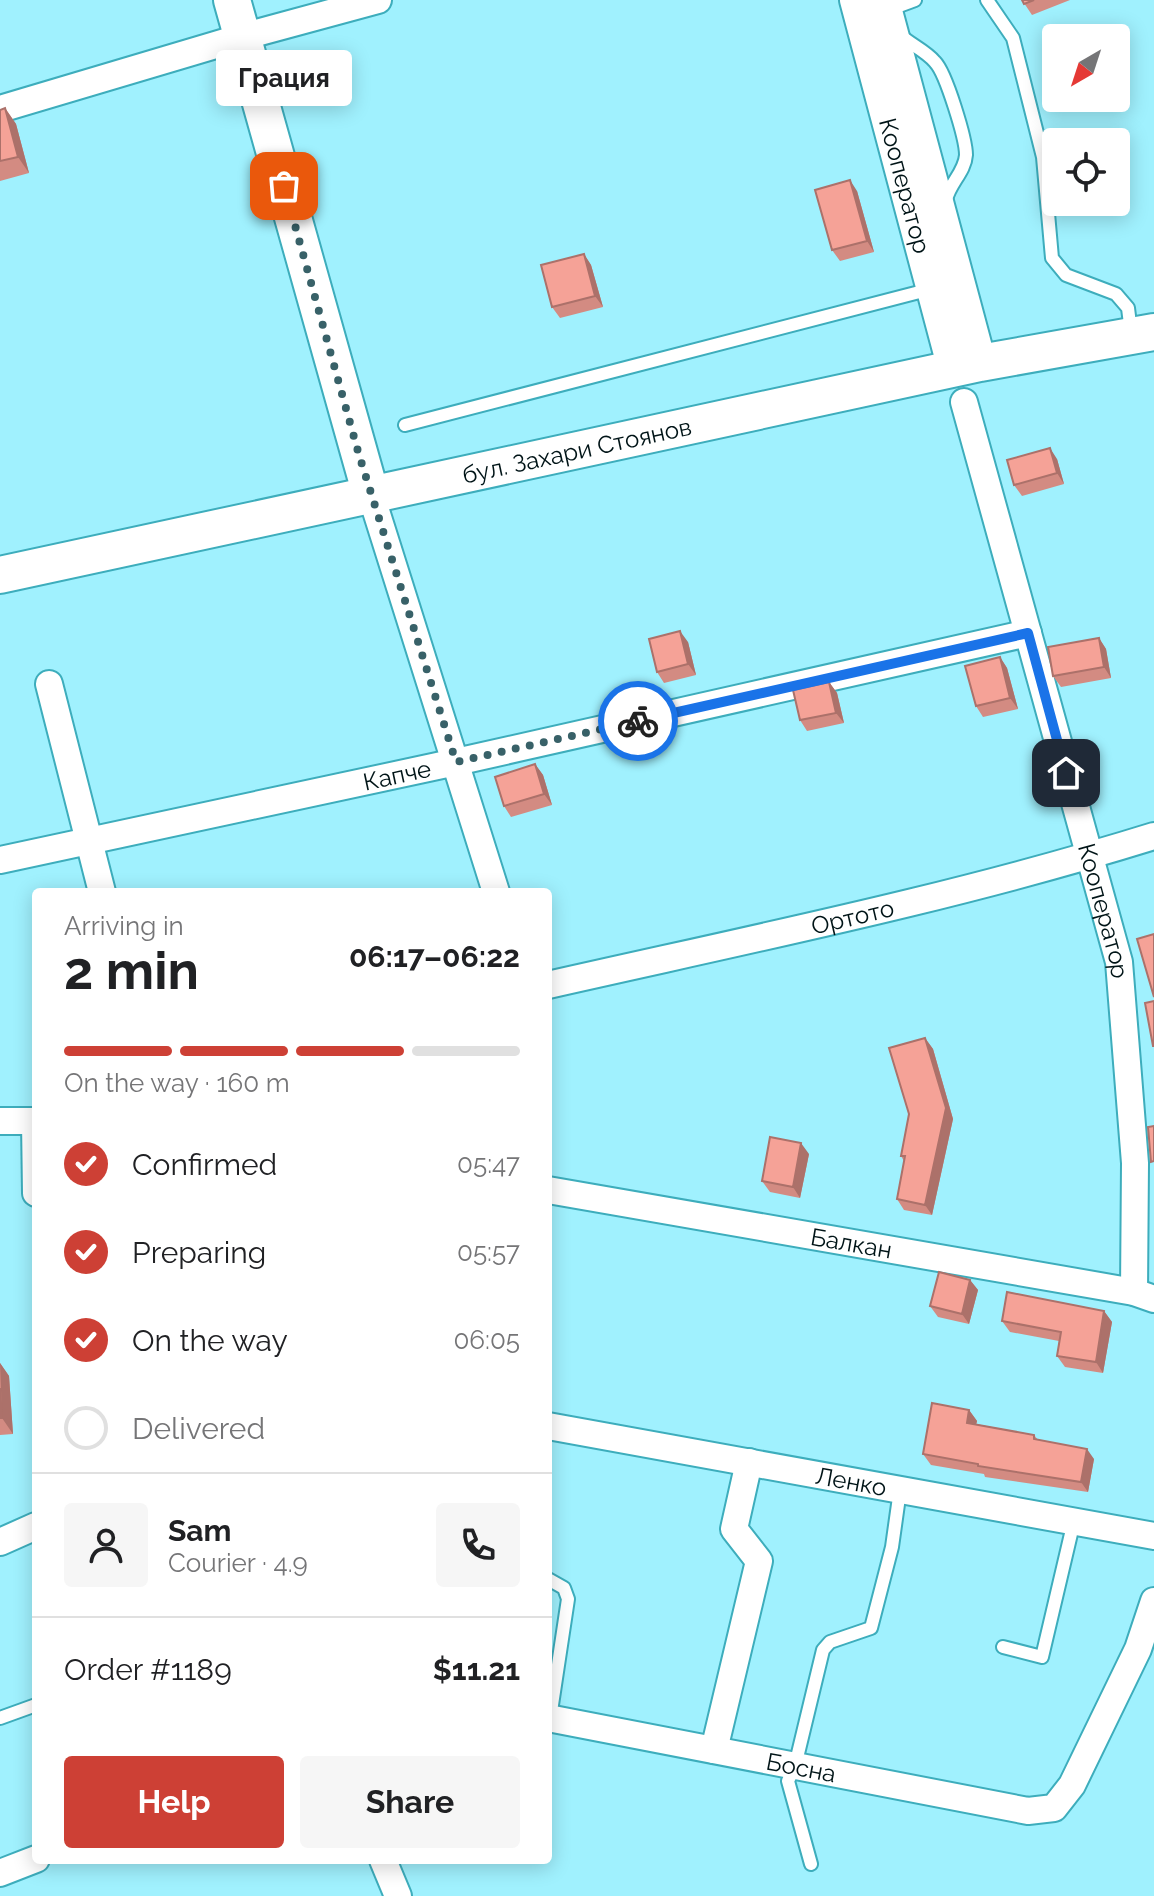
<!DOCTYPE html>
<meta charset="utf-8">
<style>
:root{--surface:#fff;--page:#f6f6f6;--text:#202124;--muted:#757577;--line:#e0e0e0;--accent:#cd4035}
body{margin:0;font-family:Raleway,sans-serif;background:var(--page);color:var(--text);height:100vh;display:flex;flex-direction:column;font-size:30px;white-space:nowrap}
*{box-sizing:border-box;margin:0}
p{font-size:26px;color:var(--muted)}
.icon{flex:none;width:44px;height:44px;fill:none;stroke:currentColor;stroke-width:2;stroke-linecap:round;stroke-linejoin:round}
.map{position:relative;flex:1;overflow:hidden}
.panel{position:absolute;left:32px;top:888px;width:520px;height:976px;display:flex;flex-direction:column;background:var(--surface);border-radius:8px;box-shadow:0 4px 20px #0003}
.panel>*{flex:none}
.needle{width:52px;rotate:219deg}
.controls{position:absolute;left:1042px;top:24px;display:grid;gap:16px}
.controls a{display:grid;place-items:center;width:88px;height:88px;border-radius:8px;background:var(--surface);box-shadow:0 4px 20px #0003;font-size:40px}
.pin{position:absolute;display:grid;place-items:center;width:68px;height:68px;color:#fff;margin:-34px;border-radius:16px;box-shadow:0 4px 12px #0006}
.courier{position:absolute;display:grid;place-items:center;width:80px;height:80px;margin:-40px;border:6px solid #1a73e8;border-radius:50%;background:#fff;color:#222;box-shadow:0 2px 10px #0007}
.bubble{position:absolute;height:56px;border-radius:8px;background:var(--surface);box-shadow:0 4px 20px #0003;font-size:26px;font-weight:700;line-height:56px;text-align:center}
.overview em{font-style:normal;font-weight:700}
.overview div{display:flex;flex-direction:column-reverse}
.overview{display:flex;align-items:center;justify-content:space-between;height:136px;padding:0 32px}
h1{font-size:52px;font-weight:700;line-height:60px}
.bar{display:grid;grid-template-columns:repeat(4,1fr);gap:12px 8px;align-content:center;height:96px;padding:0 32px}
.bar i{height:10px;border-radius:6px;background:var(--line)}
.bar .selected{background:var(--accent)}
.bar p{grid-column:span 4}
.line{display:flex;align-items:center;gap:20px;padding:0 32px;border-top:2px solid var(--line)}
.line div{flex:1}
.round{display:grid;place-items:center;flex:none;width:84px;height:84px;border-radius:8px;background:var(--page)}
ol{padding:0 32px;list-style:none}
li{display:flex;align-items:center;gap:24px;height:88px}
li p{margin-inline-start:auto}
li .icon{padding:8px;border-radius:50%;background:var(--accent);color:#fff;stroke-width:4}
li:last-child{color:var(--muted)}
li i{width:44px;height:44px;border:4px solid var(--line);border-radius:50%}
.primary-button{display:flex;gap:16px;margin-top:auto;padding:16px 32px}
.primary-button a{flex:1;height:92px;border-radius:8px;background:var(--accent);color:#fff;font-size:32px;font-weight:700;line-height:92px;text-align:center}
.primary-button a+a{background:var(--page);color:var(--text)}
.map>svg:first-child{display:block}
</style>
<div class="map">
<svg width="1154" height="1896" viewBox="0 0 1154 1896">
<rect width="100%" height="100%" fill="#a0f1fe"/>
<g fill="none" stroke-linecap="round" stroke-linejoin="round">
<g stroke="#3dadbc" stroke-width="16">
<path id="service" d="M987,0L1013,38L1043,157L1052,258L1066,275L1116,294L1128,308L1131,332
M888,10L915,0
M900,35C911,45 926,51 935,62C946,73 966,139 966,155C965,172 949,184 946,200
M405,425L931,289
M548,1579L564,1588L568,1599L550,1718
M1003,1647L1042,1657L1074,1521
M0,1718L36,1705
M811,1864L788,1781L795,1766L823,1650L830,1642L871,1628L892,1547L900,1490"/>
</g>
<g stroke="#3dadbc" stroke-width="30">
<g id="minor">
<path d="M0,109L249,35L378,0"/>
<path id="s1" d="M964,402L1119,962L1135,1163L1134,1292"/>
<path d="M371,495L496,892"/>
<path d="M49,684L102,892"/>
<path id="s2" d="M0,860L456,762L1028,633"/>
<path id="s3" d="M548,985C751,939 955,898 1154,836"/>
<path d="M0,1121H36"/>
<path d="M35,1121L36,1193"/>
<path id="s4" d="M548,1190L1134,1292L1154,1299"/>
<path id="s5" d="M548,1426L1154,1536"/>
<path d="M0,1542L36,1526"/>
<path id="s6" d="M548,1718L1028,1811L1054,1808L1072,1785L1138,1649L1154,1601"/>
<path d="M714,1750L759,1561L734,1529L749,1462"/>
<path d="M383,1860L398,1896"/>
<path d="M0,1873L36,1859"/>
</g>
</g>
<g stroke="#3dadbc" stroke-width="36">
<g id="tertiary">
<path id="s7" d="M856,0L954,369"/>
<path d="M883,0L980,363"/>
</g>
</g>
<g stroke="#3dadbc" stroke-width="40">
<g id="secondary">
<path d="M232,0L371,495"/>
<path id="s8" d="M0,575L980,363L1154,332"/>
</g>
</g>
<use href="#service" stroke="#fff" stroke-width="12"/>
<use href="#minor" stroke="#fff" stroke-width="26"/>
<use href="#tertiary" stroke="#fff" stroke-width="32"/>
<use href="#secondary" stroke="#fff" stroke-width="36"/>
</g>
<path fill="#d38b82" d="M1022,0H1070L1032,15Z
M5,108L16,124L29,173L0,181V110Z
M857,191L874,252L840,261L832,250Z
M584,254L591,265L603,307L560,318L552,307Z
M1057,459L1064,484L1022,496L1014,485Z
M1099,638L1106,649L1111,678L1061,687L1053,676Z
M688,642L696,675L664,683L657,672Z
M1000,657L1007,668L1018,709L983,717L976,706Z
M829,682L837,693L844,723L807,731L800,720Z
M535,764L543,775L552,805L511,817L504,806Z
M925,1038L933,1049L953,1119L932,1215L904,1210L897,1199L904,1161L901,1156Z
M809,1154L800,1198L770,1192L762,1181Z
M970,1280L978,1290L969,1324L938,1317L930,1306Z
M1104,1311L1112,1322L1103,1373L1065,1367L1057,1356L1059,1341L1010,1332L1002,1321Z
M0,1363L9,1376L13,1434L0,1435Z
M969,1410L977,1421L976,1424L1034,1435L1038,1440L1094,1459L1088,1492L985,1477L984,1474L931,1465L923,1454Z"/>
<path fill="#ac716a" d="M5,108L16,124L29,173L18,157Z
M850,180L857,191L874,252L867,241Z
M584,254L591,265L603,307L595,296Z
M1050,448L1057,459L1064,484L1057,473Z
M680,631L688,642L696,675L688,664Z
M1099,638L1106,649L1111,678L1104,667Z
M1000,657L1007,668L1018,709L1010,698Z
M829,682L837,693L844,723L836,713Z
M535,764L543,775L552,805L544,794Z
M925,1038L933,1049L953,1119L932,1215L925,1205Z
M801,1143L809,1154L800,1198L793,1187Z
M970,1280L978,1290L969,1324L962,1314Z
M1104,1311L1112,1322L1103,1373L1096,1362Z
M0,1363L9,1376L13,1434L2,1418Z
M969,1410L977,1421L974,1434L967,1423Z
M1087,1449L1094,1459L1088,1492L1081,1482Z"/>
<path fill="#f5a297" stroke="#ac716a" stroke-width="2" d="M1022,0H1034L1024,4Z
M5,108L18,157L0,161V110Z
M850,180L867,241L832,250L815,190Z
M584,254L595,296L552,307L541,265Z
M1050,448L1057,473L1014,485L1007,460Z
M680,631L688,664L657,672L649,639Z
M1099,638L1104,667L1053,676L1048,647Z
M1000,657L1010,698L976,706L965,666Z
M829,682L836,713L800,720L793,690Z
M535,764L544,794L504,806L495,777Z
M1154,934V997L1137,939Z
M1154,1001V1046H1153L1145,1003Z
M925,1038L946,1108L925,1205L897,1199L905,1156H901L909,1114L889,1048Z
M1154,1126V1161L1151,1162L1148,1127Z
M770,1137L801,1143L793,1187L762,1181Z
M939,1272L970,1280L962,1314L930,1306Z
M1007,1292L1104,1311L1096,1362L1057,1356L1061,1332L1002,1321Z
M0,1388L2,1418H0Z
M932,1403L969,1410L967,1423L1034,1435V1439L1087,1449L1081,1482L978,1466V1464L923,1454Z"/>
<g fill="none" stroke-linecap="round" stroke-linejoin="round">
<path stroke="#386168" stroke-width="8" stroke-dasharray="0 14.4" d="M284,186L359,455L456,762L638,721"/>
<path stroke="#1a73e8" stroke-width="10" d="M638,721L1028,633L1066,773"/>
</g>
<g text-anchor="middle" dominant-baseline="central" stroke-width="7" stroke-linejoin="round" paint-order="stroke">
<g font-size="24" fill="#001417" stroke="#a0f1fe">
<text stroke="none"><textPath href="#s7" startOffset="192">Кооператор</textPath></text>
<text stroke="none"><textPath href="#s8" startOffset="590">бул. Захари Стоянов</textPath></text>
<text stroke="none"><textPath href="#s2" startOffset="406">Капче</textPath></text>
<text stroke="none"><textPath href="#s1" startOffset="528">Кооператор</textPath></text>
<text stroke="none"><textPath href="#s3" startOffset="312">Ортото</textPath></text>
<text stroke="none"><textPath href="#s4" startOffset="308">Балкан</textPath></text>
<text stroke="none"><textPath href="#s5" startOffset="308">Ленко</textPath></text>
<text stroke="none"><textPath href="#s6" startOffset="258">Босна</textPath></text>
</g>
</g>
</svg>
<div class="controls">
<a><svg class="needle" viewBox="-14 -14 28 28"><path d="M0-13l5 13h-10z" fill="#e53935"/><path d="M0 13l5-13h-10z" fill="#757577"/></svg></a>
<a><svg class="icon" aria-label="locate" viewBox="0 0 24 24"><circle cx="12" cy="12" r="6"/><path d="M12 2v4M12 18v4M2 12h4M18 12h4"/></svg></a>
</div>
<div class="pin" style="left:284px;top:186px;background:#ea580c"><svg class="icon" aria-label="bag" viewBox="0 0 24 24"><path d="M5 8h14l-1 12H6zM9 8a3 3 0 0 1 6 0"/></svg></div>
<div class="pin" style="left:1066px;top:773px;background:#1f2937"><svg class="icon" aria-label="home" viewBox="0 0 24 24"><path d="M3 11l9-7 9 7M6 9v11h12V9"/></svg></div>
<div class="courier" style="left:638px;top:721px"><svg class="icon" aria-label="bike" viewBox="0 0 24 24"><circle cx="6" cy="16" r="4"/><circle cx="18" cy="16" r="4"/><path d="M6 16l4-8h5l3 8M10 8l3 8H6M13 5h3"/></svg></div>
<div class="bubble" style="left:216px;top:50px;width:136px">Грация</div>
<section class="panel">
<div class="overview"><div><h1>2 min</h1><p>Arriving in</p></div><em>06:17–06:22</em></div>
<div class="bar"><i class="selected"></i><i class="selected"></i><i class="selected"></i><i></i><p>On the way · 160 m</p></div>
<ol>
<li><svg class="icon" aria-label="check" viewBox="0 0 24 24"><path d="M5 12l5 5 9-10"/></svg>Confirmed<p>05:47</p></li>
<li><svg class="icon" aria-label="check" viewBox="0 0 24 24"><path d="M5 12l5 5 9-10"/></svg>Preparing<p>05:57</p></li>
<li><svg class="icon" aria-label="check" viewBox="0 0 24 24"><path d="M5 12l5 5 9-10"/></svg>On the way<p>06:05</p></li>
<li><i></i>Delivered</li>
</ol>
<div class="line" style="height:144px"><a class="round"><svg class="icon" aria-label="person" viewBox="0 0 24 24"><circle cx="12" cy="8" r="4"/><path d="M4 21q1-7 8-7t8 7"/></svg></a><div><b>Sam</b><p>Courier · 4.9</p></div><a class="round"><svg class="icon" aria-label="phone" viewBox="0 0 24 24"><path d="M5 4h4l2 5-3 2q2 4 5 5l2-3 5 2v4C11 20 4 13 5 4z"/></svg></a></div>
<div class="line" style="height:104px"><div>Order #1189</div><b>$11.21</b></div>
<div class="primary-button"><a>Help</a><a>Share</a></div>
</section>
</div>
